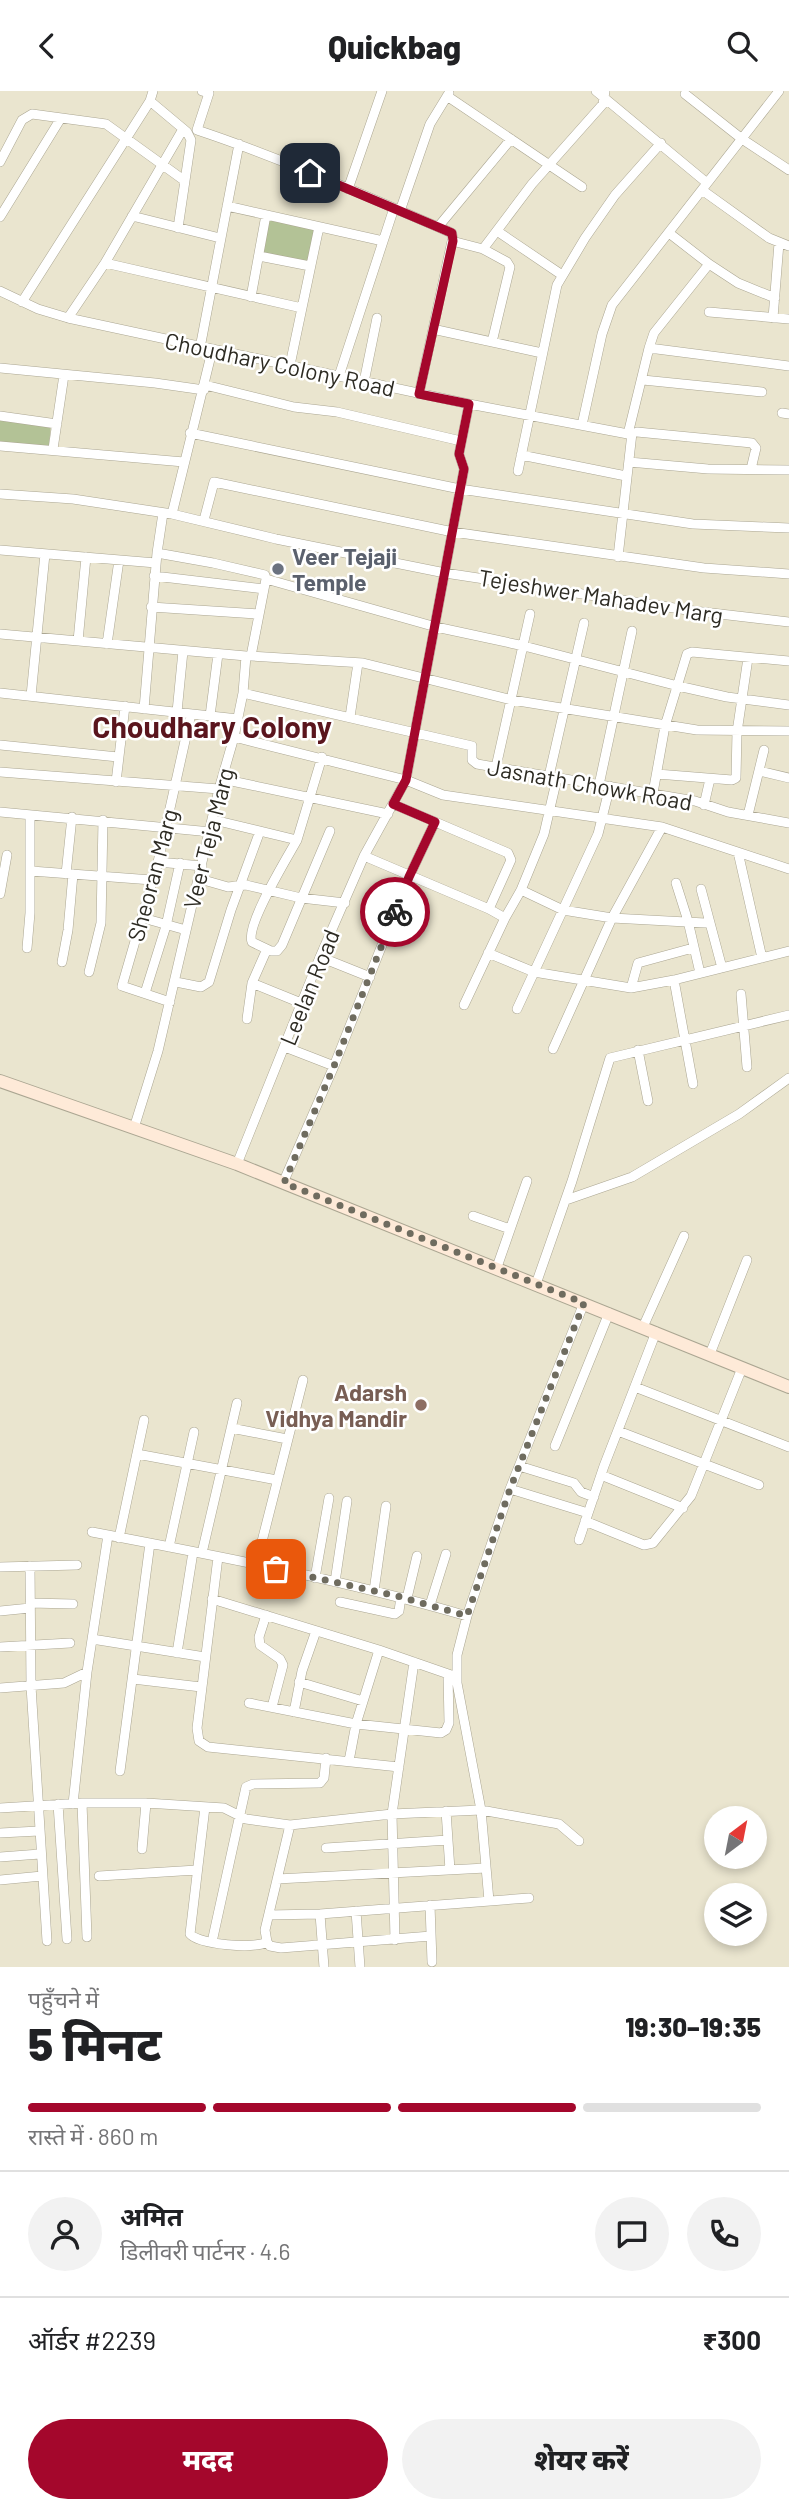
<!DOCTYPE html>
<html lang="hi">
<meta charset="utf-8">
<style>
:root{--surface:#fff;--page:#f2f2f2;--text:#202124;--muted:#757577;--line:#e0e0e0;--accent:#a4072c}
body{margin:0;font-family:Barlow,"Noto Sans Devanagari",sans-serif;background:var(--page);color:var(--text);height:100vh;display:flex;flex-direction:column;font-size:26px;white-space:nowrap}
*{box-sizing:border-box;margin:0}
p{font-size:23px;color:var(--muted)}
.icon{flex:none;width:38px;height:38px;fill:none;stroke:currentColor;stroke-width:2;stroke-linecap:round;stroke-linejoin:round}
.map{position:relative;height:1876px;overflow:hidden}
.sheet{display:flex;flex-direction:column;background:var(--surface);flex:1}
.sheet>*{flex:none}
.needle{width:46px;rotate:32deg}
.fabs{position:absolute;left:704px;top:1715px;display:grid;gap:14px}
.fabs a{display:grid;place-items:center;width:63px;height:63px;border-radius:50%;background:var(--surface);box-shadow:0 4px 10px #0003;font-size:35px}
.pin{position:absolute;display:grid;place-items:center;width:60px;height:60px;color:#fff;margin:-30px;border-radius:14px;box-shadow:0 4px 10px #0006}
.courier{position:absolute;display:grid;place-items:center;width:70px;height:70px;margin:-35px;border:5px solid #a4072c;border-radius:50%;background:#fff;color:#222;box-shadow:0 2px 9px #0007}
.summary em{font-style:normal;font-weight:800}
.summary div{display:flex;flex-direction:column-reverse}
.summary{display:flex;align-items:center;justify-content:space-between;height:119px;padding:0 28px}
h1{font-size:46px;font-weight:800;line-height:52px}
.bar{display:grid;grid-template-columns:repeat(4,1fr);gap:10px 7px;align-content:center;height:84px;padding:0 28px}
.bar i{height:9px;border-radius:5px;background:var(--line)}
.bar .active{background:var(--accent)}
.bar p{grid-column:span 4}
.line{display:flex;align-items:center;gap:18px;padding:0 28px;border-top:2px solid var(--line)}
.line div{flex:1}
.round{display:grid;place-items:center;flex:none;width:74px;height:74px;border-radius:37px;background:var(--page)}
.primary-button{display:flex;gap:14px;margin-top:auto;padding:14px 28px}
.primary-button a{flex:1;height:80px;border-radius:42px;background:var(--accent);color:#fff;font-size:28px;font-weight:800;line-height:80px;text-align:center}
.primary-button a+a{background:var(--page);color:var(--text)}
header{display:flex;justify-content:space-between;align-items:center;height:91px;padding:0 28px;background:var(--surface);font-size:32px;font-weight:800}
.map>svg:first-child{display:block}
</style>
<header><svg class="icon" aria-label="back" viewBox="0 0 24 24"><path d="M15 5l-7 7 7 7"/></svg>Quickbag<svg class="icon" aria-label="search" viewBox="0 0 24 24"><circle cx="10" cy="10" r="6"/><path d="M15 15l6 6"/></svg></header>
<div class="map">
<svg width="789" height="1876" viewBox="0 0 789 1876">
<rect width="100%" height="100%" fill="#eae5cf"/>
<path fill="#b3c296" d="M268,128L315,137L309,173L262,161Z
M0,327L51,333L49,355L0,351Z"/>
<g fill="none" stroke-linecap="round" stroke-linejoin="round">
<g stroke="#aba692" stroke-width="10">
<path id="minor" d="M202,0L209,2L197,39C284,68 368,106 452,142L453,150
M596,0L707,92
M685,3L742,48L789,79
M447,5L582,96
M150,10L187,41L191,49L178,137
M0,71L22,29L32,23L106,33L185,90
M348,98L382,0
M702,99L769,147L789,155
M227,115L383,150
M400,120L430,33L449,2
M132,125L220,147
M0,126L61,27
M438,136L511,48
M497,140L562,184
M669,142L709,173L738,192L775,207
M483,158L507,171L510,176L492,251
M259,165L310,175
M105,172L302,217
M0,200L38,218L68,227L469,313L628,343L649,257L789,275
M251,206L266,124
M22,211L150,10L153,0
M709,221L789,228
M68,227L105,172L183,38
M773,227L779,152
M437,239L542,262
M200,257L239,53
M649,257L654,242L709,173
M290,274L319,136
M0,277L155,292L204,299
M339,285L394,117
M643,289L762,301
M364,291L377,227
M205,294L294,316L337,321L461,350
M419,303L452,150L483,158L532,93L603,13L605,0
M782,322L789,323
M0,325L57,333
M582,334L602,243L612,214L779,0
M637,341L752,352L756,357L751,378
M190,342L460,398L693,433L789,437
M0,355L184,371
M53,358L64,284
M521,364L626,385
M629,371L708,378L789,379
M518,380L557,194L585,147L615,104L661,52
M0,403L73,408L172,423L276,448L445,482L694,520L789,531
M172,423L212,260
M204,429L214,391L453,441L704,477L789,483
M0,459L156,472
M618,466L632,342
M154,485L264,498
M266,488L436,536L524,555L678,595L727,606L789,614
M151,516L258,523
M0,543L246,565
M78,550L86,466
M107,553L119,469
M251,565L363,572L512,609L697,639L789,640
M0,602L238,628
M243,602L472,655V669L477,673L695,710L728,721L789,732
M31,605L45,463
M144,618L157,462
M177,621L183,560
M210,625L218,563
M350,626L358,572
M234,646L406,689L443,704L662,736L789,778
M0,654L118,666
M496,676L530,523
M759,680L789,687
M0,681L219,698
M657,683L732,689L736,687L737,641L748,567
M549,685L584,532
M222,688L388,723
M116,691L125,615
M599,694L632,540
M653,702L665,635L687,563L692,561L789,570
M393,713L508,762L511,769L489,818
M704,714L710,688
M0,721L211,741
M748,724L764,659
M214,729L297,749L322,666
M297,749C287,767 245,835 252,851L271,860H277L282,854L330,740
M738,761L762,867
M364,765L489,818L505,827
M158,771L202,775
M31,780L152,789
M66,783L72,726
M200,788L228,796L246,794L301,807L345,812
M676,792L688,830L700,882
M701,798L722,877
M521,799L563,819L612,827L705,832
M0,803L7,764
M143,827L186,839
M27,857L30,822V724
M488,862L534,881L631,897L674,889L789,860
M320,866L370,886
M62,871L68,839L73,783
M89,881L101,832L103,729
M674,889L693,993
M176,891L201,896L209,891L231,819L260,740
M252,892L301,912
M631,897L638,872L693,857
M145,902L166,835L180,772
M741,903L747,976
M170,911L122,895L158,771L191,623
M464,914L505,827L521,799L544,743L557,687
M517,918L598,743L610,695
M247,928L252,892L267,858
M285,956L334,975
M553,958L612,827L662,736
M638,959L648,1010
M134,1037L158,960L219,698L234,646L243,602L246,565H251L266,488L265,484L213,472L157,462L163,422
M237,1073L320,866L364,765L406,689L464,378L459,363L469,313
M283,1092L334,975L409,786L435,731
M566,1109L632,1086L739,1023L789,987
M473,1125L510,1138
M497,1176L527,1090
M536,1193L572,1090L610,967L789,924
M643,1236L684,1145
M710,1263L747,1169
M635,1296L789,1356
M231,1337L287,1348
M618,1340L759,1394
M555,1355L609,1222
M137,1363L277,1389
M519,1375L574,1392L581,1401L594,1406
M601,1384L683,1417
M510,1398L588,1422
M585,1430L644,1454L653,1452L691,1405L742,1277
M92,1441C218,1465 344,1489 467,1525
M119,1447L144,1329
M579,1449L604,1375L656,1241
M169,1456L194,1341
M202,1462L237,1312
M218,1466L197,1637L199,1650L208,1656L399,1676
M256,1474L303,1289
M30,1475L31,1595L47,1850
M0,1476L77,1474
M315,1487L329,1407
M335,1491L347,1410
M374,1500L386,1415
M407,1507L417,1465
M212,1508L379,1559L454,1585
M340,1511L395,1523L399,1520L401,1506
M30,1512L73,1513
M430,1514L446,1463
M0,1520L30,1517
M266,1524L259,1546L260,1554L280,1568L283,1574L272,1616
M92,1548L205,1566
M0,1556L70,1552
M177,1562L193,1461
M133,1588L201,1596
M299,1591L363,1610
M0,1597L64,1592L87,1581
M249,1612L356,1633L441,1642L446,1639L449,1632L448,1583
M294,1621L302,1580L316,1540
M349,1670L356,1633L379,1559
M120,1680L150,1452
M82,1712L87,1846
M58,1713L67,1848
M73,1713L87,1581L108,1444
M205,1716L190,1843C200,1854 254,1858 267,1851
M0,1717L82,1712H146L224,1717L246,1728L290,1734L392,1723L481,1719L559,1733L579,1750
M446,1720L450,1779
M290,1734L265,1839L267,1851L270,1855L281,1857L431,1845
M0,1742L39,1740
M326,1757L448,1749
M142,1758L146,1712
M0,1766L40,1763
M99,1785L197,1779
M277,1788L486,1777
M0,1789L42,1785
M489,1810L481,1719L457,1592V1564L467,1525L510,1398L584,1212
M430,1814L432,1871
M356,1820L360,1876
M320,1823L324,1876
M269,1824L320,1823L529,1807
M395,1849L392,1723L414,1571
M212,1851L246,1696L253,1693L320,1692L324,1687L326,1667"/>
</g>
<g stroke="#aba692" stroke-width="14">
<path id="secondary" d="M0,990L237,1073L789,1296"/>
</g>
<use href="#minor" stroke="#fff" stroke-width="9"/>
<use href="#secondary" stroke="#feead8" stroke-width="12"/>
</g>
<g fill="none" stroke-linecap="round" stroke-linejoin="round">
<path stroke="#6f6c5f" stroke-width="7" stroke-dasharray="0 12.6" d="M276,1478L401,1506L467,1525L510,1398L584,1212L284,1092L334,975L395,821"/>
<path stroke="#a4072c" stroke-width="9" d="M310,82L452,142L453,150L419,303L469,313L459,363L464,378L408,678L406,689L393,713L435,731L409,786L395,821"/>
</g>
<circle fill="#6b7280" stroke="#fff" stroke-width="2.5" cx="278" cy="478" r="7"/>
<circle fill="#8d6e63" stroke="#fff" stroke-width="2.5" cx="421" cy="1314" r="7"/>
<g text-anchor="middle" dominant-baseline="central" stroke-width="5" stroke-linejoin="round" paint-order="stroke">
<g font-size="23" fill="#2d2b23" stroke="#fff">
<text transform="translate(280 273) rotate(12)">Choudhary Colony Road</text>
<text transform="translate(601 505) rotate(9)">Tejeshwer Mahadev Marg</text>
<text transform="translate(590 693) rotate(10)">Jasnath Chowk Road</text>
<text transform="translate(208 747) rotate(-76)">Veer Teja Marg</text>
<text transform="translate(152 784) rotate(-75)">Sheoran Marg</text>
<text transform="translate(309 896) rotate(-68)">Leelan Road</text>
</g>
<g font-size="23" font-weight="bold" fill="#5b616d" stroke="#fff" text-anchor="start">
<text x="292" y="465">Veer Tejaji<tspan x="292" dy="26">Temple</tspan></text>
</g>
<g font-size="23" font-weight="bold" fill="#785e54" stroke="#fff" text-anchor="end">
<text x="407" y="1301">Adarsh<tspan x="407" dy="26">Vidhya Mandir</tspan></text>
</g>
<g font-size="30" font-weight="bold" fill="#5a151d" stroke="#fff">
<text x="212" y="635">Choudhary Colony</text>
</g>
</g>
</svg>
<div class="fabs">
<a><svg class="needle" viewBox="-14 -14 28 28"><path d="M0-13l5 13h-10z" fill="#e53935"/><path d="M0 13l5-13h-10z" fill="#757577"/></svg></a>
<a><svg class="icon" aria-label="layers" viewBox="0 0 24 24"><path d="M12 4l9 5-9 5-9-5zM3 14l9 5 9-5"/></svg></a>
</div>
<div class="pin" style="left:276px;top:1478px;background:#ea580c"><svg class="icon" aria-label="bag" viewBox="0 0 24 24"><path d="M5 8h14l-1 12H6zM9 8a3 3 0 0 1 6 0"/></svg></div>
<div class="pin" style="left:310px;top:82px;background:#1f2937"><svg class="icon" aria-label="home" viewBox="0 0 24 24"><path d="M3 11l9-7 9 7M6 9v11h12V9"/></svg></div>
<div class="courier" style="left:395px;top:821px"><svg class="icon" aria-label="bike" viewBox="0 0 24 24"><circle cx="6" cy="16" r="4"/><circle cx="18" cy="16" r="4"/><path d="M6 16l4-8h5l3 8M10 8l3 8H6M13 5h3"/></svg></div>
</div>
<section class="sheet">
<div class="summary"><div><h1>5 मिनट</h1><p>पहुँचने में</p></div><em>19:30–19:35</em></div>
<div class="bar"><i class="active"></i><i class="active"></i><i class="active"></i><i></i><p>रास्ते में · 860 m</p></div>
<div class="line" style="height:126px"><a class="round"><svg class="icon" aria-label="person" viewBox="0 0 24 24"><circle cx="12" cy="8" r="4"/><path d="M4 21q1-7 8-7t8 7"/></svg></a><div><b>अमित</b><p>डिलीवरी पार्टनर · 4.6</p></div><a class="round"><svg class="icon" aria-label="chat" viewBox="0 0 24 24"><path d="M4 5h16v11H9l-5 4z"/></svg></a><a class="round"><svg class="icon" aria-label="phone" viewBox="0 0 24 24"><path d="M5 4h4l2 5-3 2q2 4 5 5l2-3 5 2v4C11 20 4 13 5 4z"/></svg></a></div>
<div class="line" style="height:91px"><div>ऑर्डर #2239</div><b>₹300</b></div>
<div class="primary-button"><a>मदद</a><a>शेयर करें</a></div>
</section>
